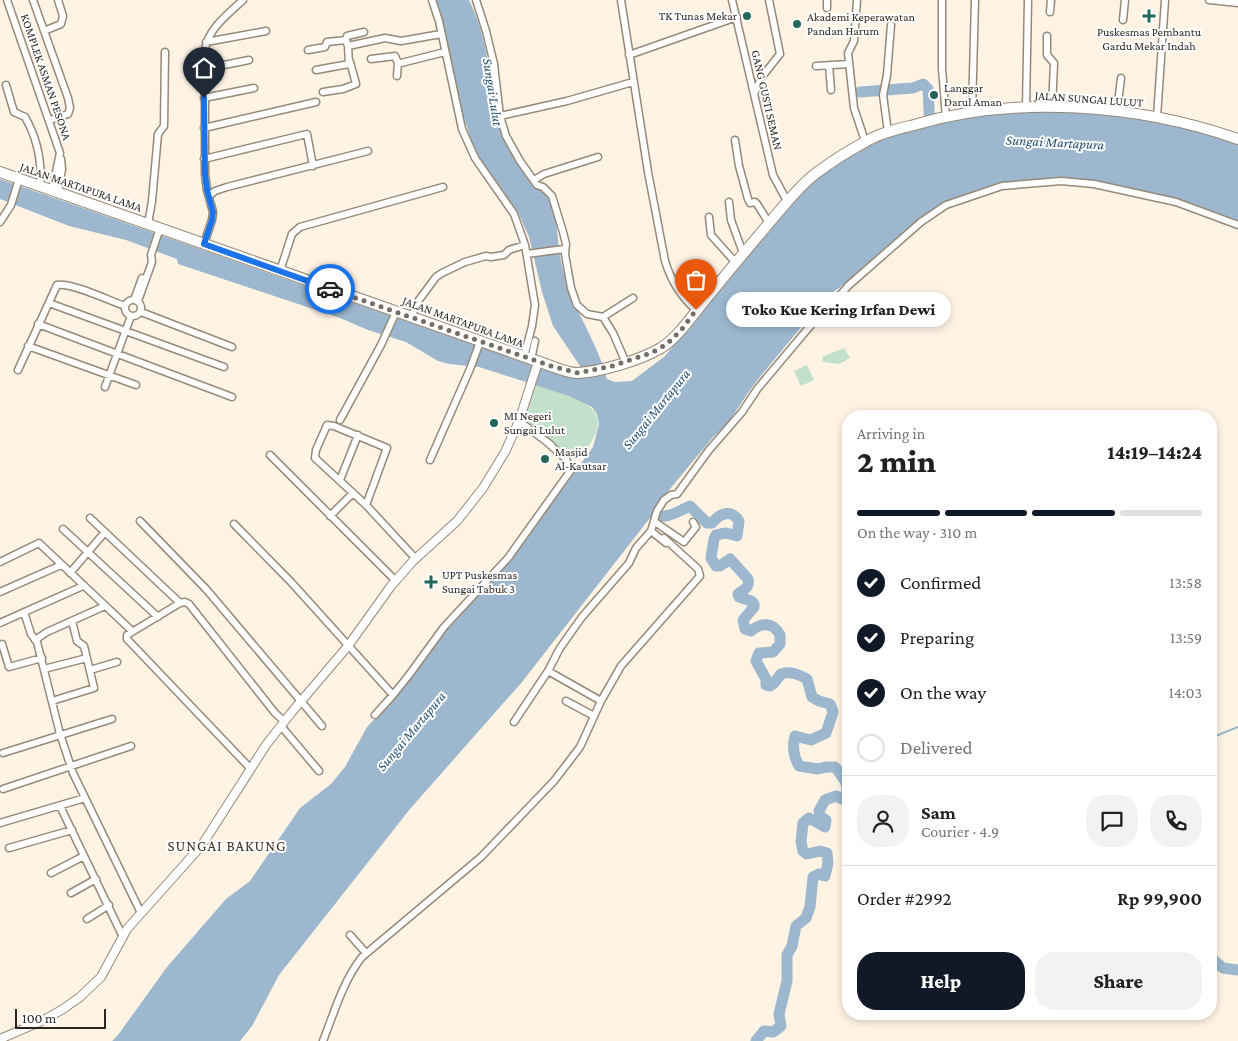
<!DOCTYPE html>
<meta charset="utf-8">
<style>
:root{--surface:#fff;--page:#f2f2f2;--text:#202124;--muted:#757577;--line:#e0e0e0;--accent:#111827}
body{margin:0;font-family:"Crimson Pro",serif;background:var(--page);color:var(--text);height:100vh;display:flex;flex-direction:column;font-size:19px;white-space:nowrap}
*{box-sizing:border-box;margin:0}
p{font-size:16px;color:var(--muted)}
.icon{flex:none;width:28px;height:28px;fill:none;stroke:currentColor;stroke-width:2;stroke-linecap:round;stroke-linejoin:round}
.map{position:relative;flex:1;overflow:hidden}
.details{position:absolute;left:842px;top:410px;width:375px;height:610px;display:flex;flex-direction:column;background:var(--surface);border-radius:20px;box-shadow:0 2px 8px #0003}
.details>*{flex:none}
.scale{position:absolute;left:15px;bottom:12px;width:91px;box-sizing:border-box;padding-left:5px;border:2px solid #2d2720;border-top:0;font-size:14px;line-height:18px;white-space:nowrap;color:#2d2720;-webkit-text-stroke:4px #fff;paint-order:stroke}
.pin{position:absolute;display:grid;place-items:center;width:42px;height:42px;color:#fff;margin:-51px -21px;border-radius:50% 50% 50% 0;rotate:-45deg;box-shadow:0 0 5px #0007}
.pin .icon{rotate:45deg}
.courier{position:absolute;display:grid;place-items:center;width:50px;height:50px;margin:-25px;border:4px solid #1a73e8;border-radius:50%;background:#fff;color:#222;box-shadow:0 1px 6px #0007}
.bubble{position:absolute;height:35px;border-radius:18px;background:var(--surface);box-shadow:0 2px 8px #0003;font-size:16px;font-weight:800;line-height:35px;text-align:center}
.headline em{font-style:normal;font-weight:800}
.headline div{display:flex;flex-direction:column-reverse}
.headline{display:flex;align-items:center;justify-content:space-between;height:85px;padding:0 15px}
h1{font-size:32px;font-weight:800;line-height:38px}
.bar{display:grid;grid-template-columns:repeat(4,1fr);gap:8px 5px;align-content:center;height:60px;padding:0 15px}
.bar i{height:6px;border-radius:4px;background:var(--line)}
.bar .current{background:var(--accent)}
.bar p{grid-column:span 4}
.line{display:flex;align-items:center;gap:12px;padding:0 15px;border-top:1px solid var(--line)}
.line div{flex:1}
.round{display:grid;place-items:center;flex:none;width:52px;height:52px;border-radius:20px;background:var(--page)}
ol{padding:0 15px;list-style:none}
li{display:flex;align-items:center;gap:15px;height:55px}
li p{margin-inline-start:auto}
li .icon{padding:5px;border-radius:50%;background:var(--accent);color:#fff;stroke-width:4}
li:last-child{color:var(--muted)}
li i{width:28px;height:28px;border:2px solid var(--line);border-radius:50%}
.button{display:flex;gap:10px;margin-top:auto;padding:10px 15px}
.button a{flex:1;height:58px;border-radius:20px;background:var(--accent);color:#fff;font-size:20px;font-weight:800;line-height:58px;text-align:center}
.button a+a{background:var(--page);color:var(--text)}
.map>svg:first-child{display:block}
</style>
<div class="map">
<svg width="1238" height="1041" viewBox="0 0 1238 1041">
<rect width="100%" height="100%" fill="#fff3e4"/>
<path fill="#c3e0cb" d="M844,348L850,358L839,364L823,362L822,357Z
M807,365L814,380L801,386L794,371Z
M534,383C551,388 582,398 594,411C600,419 598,429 594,437C590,445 583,455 575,461L523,420Z"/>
<path fill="#9cb7ce" d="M436,0H469C482,26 487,55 492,84C494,96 493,110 498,122C506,143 518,168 533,184C537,188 542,189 545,193C560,216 556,241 562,266C571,307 597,340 607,379L615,382L632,381L665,356L800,191L839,161L880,139L938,123L1005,111H1081L1128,116L1199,129L1238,144V224L1208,211L1103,184H1003L949,203L860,273L826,297L755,383L725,427L714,436L670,489L653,514L522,682L410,809L279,975L252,1026L240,1041H112L118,1035L167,967L226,899L250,881L300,808L331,784L345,767L367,727L390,703L445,629L521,546L593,447L599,424L597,414L592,407L569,396L479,367L449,364L438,361L406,342L368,330L340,318L178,264L177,259L126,240L69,226L0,199V179L523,362L572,378H582L580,366L553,326L542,292L529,237L518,212L477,158L459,103L443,24Z"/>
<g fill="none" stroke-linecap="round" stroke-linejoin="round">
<path stroke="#9cb7ce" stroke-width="2" d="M1211,738L1238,727"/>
<path stroke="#9cb7ce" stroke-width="11" d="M860,92L913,88L923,84L928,89L930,131
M646,510C665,522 672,514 690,506L707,523H712C720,513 731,509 739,521L737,536L726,533L716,535L714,539L711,558L716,566H720L730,559L748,579C750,588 744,589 738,594L739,597L751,601L754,604V607L743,620L745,629L751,631C762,622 773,622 780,635V644L773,652L759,653L756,661L766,679V685L770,686L774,683L781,674C791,671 798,674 807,679L812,697L819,701L830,704L833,712L826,733L811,740L795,736C792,746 794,757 799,766L818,769L826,767H835C843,778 849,782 846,796L842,799L836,796L825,800L819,811L820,816L826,820L825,827L809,818L803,823L801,842L803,851L807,854L820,851L827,853L828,863L825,876L819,874L813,877L810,907L806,918L796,926L792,946L787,955V981L779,1014L781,1026L773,1032L764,1031L756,1041
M1211,958L1223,968L1238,970"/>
<g stroke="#968978" stroke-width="9">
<path id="minor" d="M7,0L60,153L52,190
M33,0L68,98L70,108L68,114L50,120
M432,0L439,21L462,129L475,158L514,214L525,245L535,305L532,326L524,357
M476,0L486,31L494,64L500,116L506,136L520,161L537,185L543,187L552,196L563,232L566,244L565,254L571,288L577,305L587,314L603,317L633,298
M621,0L648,172L665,261C671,281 680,296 696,310
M732,0L773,175L787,201
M857,0L854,41L848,53L854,108L865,141
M942,0V69L946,117
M1209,0L1238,3
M827,8V0
M1050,12L1051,0
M1123,20L1125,0
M44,31L61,24L63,16L58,0
M1047,36V55L1054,63L1052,108
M346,40L347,36L364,32
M206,42L266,31
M308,50L325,47L327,42L346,40L348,46
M629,55L737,17
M371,59L395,56L398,63H401L445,52
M829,65L831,90
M816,66L849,64
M204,69L249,60
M316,70L349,64L348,46L385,38L401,41L441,34
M397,76L398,63
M6,85L14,112L25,117C37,138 42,163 40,186
M323,92L343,89L356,84L350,62
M755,92L761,78L780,54L769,0
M204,98L254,88
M1026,108L1028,0
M972,112L975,0
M1117,112L1121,78
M500,116L567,101L633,82
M1157,117L1165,0
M204,128L316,102
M888,132L883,95L887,75L891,25
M735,140L739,166L748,199L750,203L755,202L757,204L769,223
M204,159L307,134L313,166
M534,180L544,174L598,157
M58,192L62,169L61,159
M209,196L215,191L227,187L368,151
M729,202L731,220L743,253
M709,217L711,235L736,263
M0,222L11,205L19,179
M148,224L152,201L158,134L164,126L165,52
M204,244L212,220L213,212L207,190L205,174V49C209,28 228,14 243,0
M527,254L564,249
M280,271L292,234L300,227L443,187
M125 308a8 8 0 1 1 16 0a8 8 0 1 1-16 0Z
M134,300L142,278
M138,301L152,262L151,255L160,228
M49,303L224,367
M141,312L232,347
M411,317L419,300L436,277L442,273L465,262L486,256L491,257L504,255L509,250L525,245
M603,317L613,333L626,363
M38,324L232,397
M28,346L136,385
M531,360L535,341
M18,370L57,285C71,282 110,301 125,306
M105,387L131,316
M340,420L381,345L396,312
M519,421L551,445
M270,455L396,581
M430,460L470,369L480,342
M340,480L358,435
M366,505L387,448L334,426L327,425L316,450L315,458L366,505L416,559
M330,516L353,493
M90,518L180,603
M140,521L206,589L322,726
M655,522L684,542L696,527L693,522
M234,524L291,582L393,695L375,715
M63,529L158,617
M651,531L666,543
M0,562L39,543L132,631
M70,573L105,532
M0,592L61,565
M24,612L31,634L37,642L60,734L73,773L141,913
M0,623L83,586
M35,640L47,632L105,606
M2,644L9,667L42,658
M44,669L87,658
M90,670L117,662
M548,671L560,648L582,617L629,563L636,548L651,531L657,511L664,500L671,495L677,494L709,450L742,412L758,388L816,319L822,315L849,285L921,222L946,205L1002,186L1061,181L1094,184L1176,202L1238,225
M393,695L409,675L444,627L508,558L571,470L566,459L549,444
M52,701L94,688L84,646L77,641L72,621
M566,701L594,716
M514,722L548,671L601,701
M281,726L319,771
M3,753L112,719
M250,768L127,639V635L180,603L185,602L189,604L275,713L284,721
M3,789L131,746
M60,806L123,937
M0,823L85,798
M9,848L72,830
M51,873L84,856
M71,893L96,879
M87,919L109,905
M350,935L366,953
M323,1041C334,1013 343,981 362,957L481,857L554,781L580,747L601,701L621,666L700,576L698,569L664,538"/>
</g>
<g stroke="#968978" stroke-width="10">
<path id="tertiary" d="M0,1039L44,1020L63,1009L80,997L101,977L127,929L202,845L266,745L291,713L348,646L391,586L413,561L457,521L483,488L505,452L519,421L538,362"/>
</g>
<g stroke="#968978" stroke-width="12">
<path id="primary" d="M0,172L551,366C559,369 569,373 577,373C600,372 641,360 661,348C681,335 695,311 711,293C730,269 750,246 769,223C784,206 798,187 815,174C831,162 848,151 865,142C880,133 898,129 914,125C1016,95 1138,104 1238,139"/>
</g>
<use href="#minor" stroke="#fff" stroke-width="6"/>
<use href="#tertiary" stroke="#fff" stroke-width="8"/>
<use href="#primary" stroke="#fff" stroke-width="10"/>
</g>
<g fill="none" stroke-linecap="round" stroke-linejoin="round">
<path stroke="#766e65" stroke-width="5" stroke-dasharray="0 9" d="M330,289L551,366L578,373L612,366L651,353L667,344L682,329L696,310"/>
<path stroke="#1a73e8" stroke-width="6" d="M204,98L205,174L207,190L213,212L212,220L204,244L330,289"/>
</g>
<g fill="#236757" stroke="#fff" stroke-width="2">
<circle cx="747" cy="16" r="5"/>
<path d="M1146.5 8.5h5v5h5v5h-5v5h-5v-5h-5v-5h5z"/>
<circle cx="797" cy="24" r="5"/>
<circle cx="934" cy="95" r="5"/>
<circle cx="494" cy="423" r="5"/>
<circle cx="545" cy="459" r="5"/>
<path d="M428.5 574.5h5v5h5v5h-5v5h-5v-5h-5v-5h5z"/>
</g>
<g text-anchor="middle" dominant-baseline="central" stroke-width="4" stroke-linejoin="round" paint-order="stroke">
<g font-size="12" fill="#2d2720" stroke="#fff" text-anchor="start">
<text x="737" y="16" text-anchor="end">TK Tunas Mekar</text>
<text x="807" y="17">Akademi Keperawatan<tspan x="807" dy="14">Pandan Harum</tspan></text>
<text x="1149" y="32" text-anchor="middle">Puskesmas Pembantu<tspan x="1149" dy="14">Gardu Mekar Indah</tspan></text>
<text x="944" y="88">Langgar<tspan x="944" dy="14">Darul Aman</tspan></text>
<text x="504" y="416">MI Negeri<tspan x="504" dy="14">Sungai Lulut</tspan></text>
<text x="555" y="452">Masjid<tspan x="555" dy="14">Al-Kautsar</tspan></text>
<text x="442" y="575">UPT Puskesmas<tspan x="442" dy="14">Sungai Tabuk 3</tspan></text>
</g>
<g font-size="12" fill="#2d2720" stroke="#fff">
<text transform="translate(46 77) rotate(71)">KOMPLEK ASMAN PESONA</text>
<text transform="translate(1089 99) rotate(4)">JALAN SUNGAI LULUT</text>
<text transform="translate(767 100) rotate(77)">GANG GUSTI SEMAN</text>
<text transform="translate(81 187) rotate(19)">JALAN MARTAPURA LAMA</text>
<text transform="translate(463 322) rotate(20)">JALAN MARTAPURA LAMA</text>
</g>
<g font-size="14" font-style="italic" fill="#265274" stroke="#fff">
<text transform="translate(493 92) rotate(81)">Sungai Lulut</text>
<text transform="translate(1055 142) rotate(3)">Sungai Martapura</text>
<text transform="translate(656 409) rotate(-51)">Sungai Martapura</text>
<text transform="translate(411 731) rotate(-50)">Sungai Martapura</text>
</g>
<g font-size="15" letter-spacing="1" fill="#3d3222" stroke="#fff">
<text x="227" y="846">SUNGAI BAKUNG</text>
</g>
</g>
</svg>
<div class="scale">100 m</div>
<div class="pin" style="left:696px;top:310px;background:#ea580c"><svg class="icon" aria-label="bag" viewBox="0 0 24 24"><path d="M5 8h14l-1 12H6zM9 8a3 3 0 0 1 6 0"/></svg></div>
<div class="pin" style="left:204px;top:98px;background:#1f2937"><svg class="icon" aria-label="home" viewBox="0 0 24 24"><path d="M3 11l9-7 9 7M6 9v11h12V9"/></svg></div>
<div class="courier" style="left:330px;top:289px"><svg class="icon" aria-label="car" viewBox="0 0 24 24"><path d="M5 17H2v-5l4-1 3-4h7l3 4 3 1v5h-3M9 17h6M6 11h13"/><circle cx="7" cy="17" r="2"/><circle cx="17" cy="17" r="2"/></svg></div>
<div class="bubble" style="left:726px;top:292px;width:225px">Toko Kue Kering Irfan Dewi</div>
<section class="details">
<div class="headline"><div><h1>2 min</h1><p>Arriving in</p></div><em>14:19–14:24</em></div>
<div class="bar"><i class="current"></i><i class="current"></i><i class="current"></i><i></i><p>On the way · 310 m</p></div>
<ol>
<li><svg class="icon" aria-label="check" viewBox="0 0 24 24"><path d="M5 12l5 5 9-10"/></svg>Confirmed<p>13:58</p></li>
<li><svg class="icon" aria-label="check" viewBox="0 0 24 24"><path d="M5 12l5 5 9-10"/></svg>Preparing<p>13:59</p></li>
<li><svg class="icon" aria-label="check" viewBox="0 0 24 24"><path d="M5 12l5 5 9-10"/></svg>On the way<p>14:03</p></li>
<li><i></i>Delivered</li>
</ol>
<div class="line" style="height:90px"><a class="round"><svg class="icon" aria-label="person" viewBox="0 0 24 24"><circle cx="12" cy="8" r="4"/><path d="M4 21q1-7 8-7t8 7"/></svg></a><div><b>Sam</b><p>Courier · 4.9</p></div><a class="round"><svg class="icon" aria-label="chat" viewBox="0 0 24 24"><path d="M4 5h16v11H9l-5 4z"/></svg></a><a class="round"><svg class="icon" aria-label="phone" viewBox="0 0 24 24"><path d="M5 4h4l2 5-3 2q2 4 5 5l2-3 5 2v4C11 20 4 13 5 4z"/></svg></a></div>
<div class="line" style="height:65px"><div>Order #2992</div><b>Rp 99,900</b></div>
<div class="button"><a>Help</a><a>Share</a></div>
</section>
</div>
